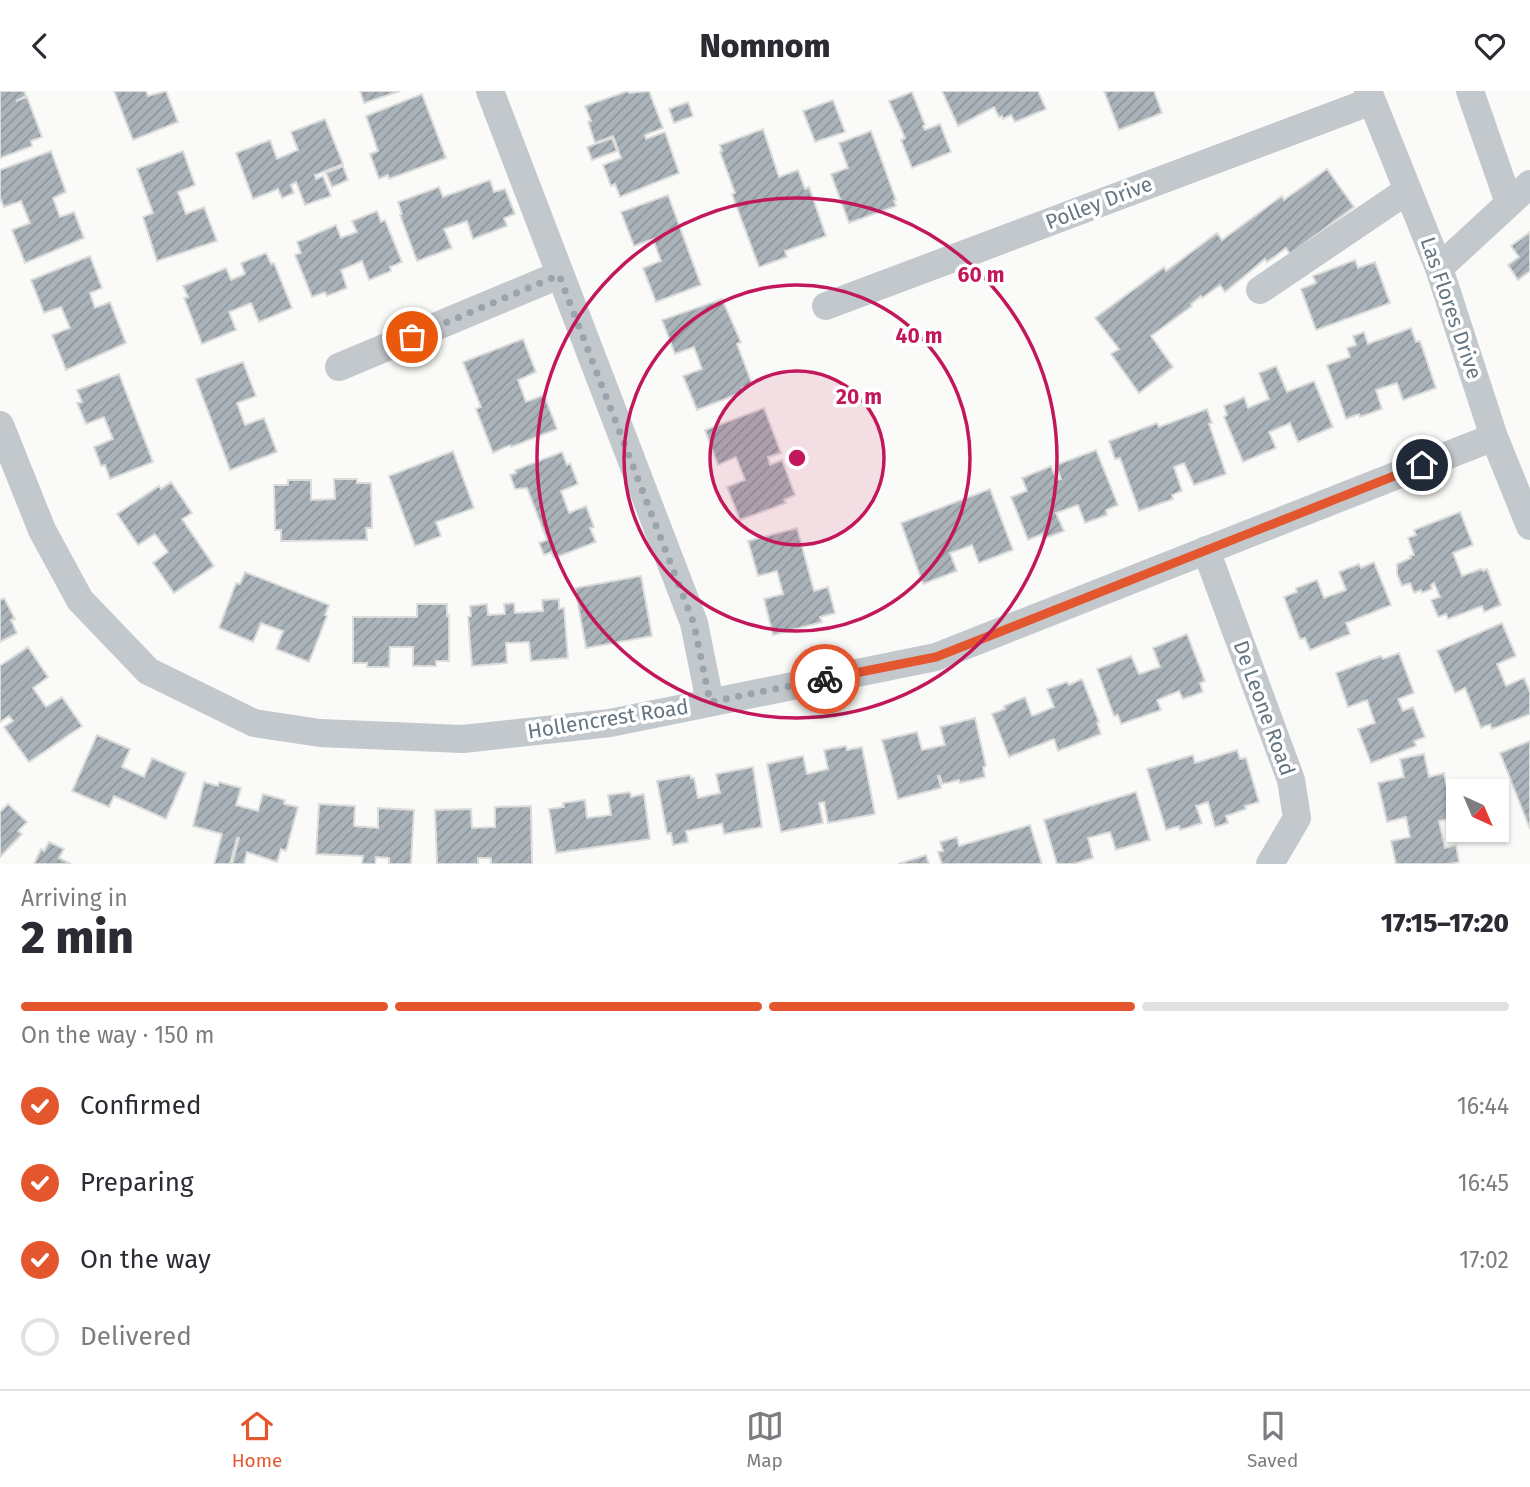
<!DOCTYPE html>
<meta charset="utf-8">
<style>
:root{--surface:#fff;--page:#f2f2f3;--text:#2b2b33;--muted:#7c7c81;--line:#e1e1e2;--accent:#e4572e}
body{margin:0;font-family:"Fira Sans",sans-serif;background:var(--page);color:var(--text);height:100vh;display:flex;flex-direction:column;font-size:26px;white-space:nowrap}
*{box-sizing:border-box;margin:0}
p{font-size:23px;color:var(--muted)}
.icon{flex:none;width:38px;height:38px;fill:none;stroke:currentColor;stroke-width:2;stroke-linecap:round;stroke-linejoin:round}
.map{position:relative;height:773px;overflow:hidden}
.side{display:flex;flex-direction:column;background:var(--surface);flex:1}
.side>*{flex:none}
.needle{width:46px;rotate:136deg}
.fabs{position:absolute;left:1446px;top:688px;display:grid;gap:14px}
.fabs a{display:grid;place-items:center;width:63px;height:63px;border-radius:0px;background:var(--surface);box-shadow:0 2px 5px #0004;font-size:35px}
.pin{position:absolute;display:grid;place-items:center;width:60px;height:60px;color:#fff;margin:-30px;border:4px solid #fff;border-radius:50%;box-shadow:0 2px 7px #0007}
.courier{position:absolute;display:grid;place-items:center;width:70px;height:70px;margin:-35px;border:5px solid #e4572e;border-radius:50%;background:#fff;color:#222;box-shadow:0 2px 9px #0007}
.summary em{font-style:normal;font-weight:800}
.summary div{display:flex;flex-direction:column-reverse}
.summary{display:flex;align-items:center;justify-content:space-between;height:119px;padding:0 21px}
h1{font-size:46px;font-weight:800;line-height:52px}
.bar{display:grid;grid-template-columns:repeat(4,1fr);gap:10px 7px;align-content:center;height:84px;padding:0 21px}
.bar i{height:9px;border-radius:5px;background:var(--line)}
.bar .selected{background:var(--accent)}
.bar p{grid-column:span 4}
ol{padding:0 21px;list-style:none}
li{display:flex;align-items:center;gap:21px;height:77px}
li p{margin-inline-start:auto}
li .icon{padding:7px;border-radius:50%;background:var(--accent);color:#fff;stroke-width:4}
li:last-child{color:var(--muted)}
li i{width:38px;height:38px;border:4px solid var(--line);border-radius:50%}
header{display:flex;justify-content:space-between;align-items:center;height:91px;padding:0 21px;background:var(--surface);font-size:32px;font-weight:800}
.tabs{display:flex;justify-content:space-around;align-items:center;height:98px;border-top:2px solid var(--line);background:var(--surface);font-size:19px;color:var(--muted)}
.tabs a{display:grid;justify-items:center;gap:4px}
.tabs .selected{color:var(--accent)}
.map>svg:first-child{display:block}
</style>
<header><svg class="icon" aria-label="back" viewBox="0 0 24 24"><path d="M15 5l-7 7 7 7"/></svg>Nomnom<svg class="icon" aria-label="heart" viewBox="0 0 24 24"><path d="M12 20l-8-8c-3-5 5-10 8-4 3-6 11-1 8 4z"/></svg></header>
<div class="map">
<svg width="1530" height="773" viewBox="0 0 1530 773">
<defs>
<pattern id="building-hatch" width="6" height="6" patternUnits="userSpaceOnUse" patternTransform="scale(1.75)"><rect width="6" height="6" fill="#aab3b9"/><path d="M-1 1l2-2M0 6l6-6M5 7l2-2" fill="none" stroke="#8e969c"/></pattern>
</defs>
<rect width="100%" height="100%" fill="#fafaf8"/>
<path fill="url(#building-hatch)" stroke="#dcdcda" stroke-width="2" d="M0,0H24L26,5L16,10L27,6L42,46L31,50L32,55L0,67Z
M114,0H146L148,5L166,0L178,31L133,49Z
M360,0H400L364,12Z
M628,0L629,2L649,0L663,37L645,44L646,48L665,41L679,82L620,106L615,93L611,95L603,74L621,67L613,45L595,52L588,31L591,30L585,15Z
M942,0H1038L1046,18L1015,31L1011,24L1003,28L1002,25L999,26L994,16L958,35Z
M1104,0H1154L1162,22L1119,39Z
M912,1L925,34L923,35L925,39L940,33L951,61L912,77L901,49L905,47L889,10Z
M422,3L446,67L389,88L388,84L379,88L370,63L378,60L366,25Z
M833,9L845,41L815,51L803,20Z
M688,11L693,25L674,32L669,18Z
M325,28L343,73L315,84L316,88L323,85L331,105L305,114L296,91L291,94L294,102L282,107L278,98L253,108L236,62L270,49L277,68L298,59L291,41Z
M763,38L779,86L798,79L805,98L809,96L826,145L785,160L787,166L759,176L732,103L735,102L720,61L722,60L720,54Z
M871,40L896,109L894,110L896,115L849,132L831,83L848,77L839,52Z
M612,47L617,60L592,69L587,56Z
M51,60L66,101L53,107L60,126L74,121L84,147L25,172L12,139L30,132L21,110L4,116L0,107V79Z
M183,60L195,94L178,101L186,123L204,116L217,150L157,170L143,126L153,122L137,78Z
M343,75L348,89L332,96L326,82Z
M1327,78L1354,116L1290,163L1286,157L1267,171L1265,168L1225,201L1220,194L1202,207L1201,205L1191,213L1192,215L1151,245L1173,276L1139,302L1111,263L1119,258L1095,227L1164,176L1166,180L1217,142L1222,149L1282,105L1284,109Z
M490,89L494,101L505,98L515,123L504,127L507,135L473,148L467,130L444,138L452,157L417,170L400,124L402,123L398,111L439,96L443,106Z
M668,104L701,194L656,211L643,177L661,170L653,148L634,155L621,121Z
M377,120L381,131L385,129L402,171L390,176L391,180L369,189L362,170L341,179L347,197L327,205L325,201L312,206L295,164L301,162L297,151L336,134L341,147L357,141L352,130Z
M1530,141V180L1518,189L1508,174L1519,166L1511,155Z
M266,162L271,173L274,172L292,217L259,231L251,212L229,221L236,239L202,253L184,207L188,206L183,195L226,177L231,189L245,183L241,172Z
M90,165L102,197L90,202L95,217L110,211L126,252L66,279L52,244L70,237L61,216L44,222L31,189Z
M1355,169L1358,177L1375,171L1390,212L1316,239L1301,198L1316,192L1313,185Z
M722,208L741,251L737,253L752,293L742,297L743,301L697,319L683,285L702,278L694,256L675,263L662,229Z
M1411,237L1416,251L1420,250L1436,297L1403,309L1397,292L1376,299L1382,318L1360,326L1359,323L1346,328L1327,274L1350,266L1347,257L1356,254L1353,245L1364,241L1368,253Z
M523,248L536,281L518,289L526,311L544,304L557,338L511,356L510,354L493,362L476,318L481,316L463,271Z
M243,271L256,305L237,312L245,334L264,327L277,361L230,379L196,288Z
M1276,275L1287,301L1314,290L1333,336L1298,351L1290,332L1269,341L1276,357L1243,371L1224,326L1227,324L1224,315L1244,306L1248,317L1269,308L1259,282Z
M119,283L153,371L110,388L105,374L101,375L94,356L113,348L104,326L86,333L77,312L82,311L77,299Z
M764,317L781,362L768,366L770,374L782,369L795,404L784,409L786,412L740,429L727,396L745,389L736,366L718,374L705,339Z
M1207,318L1212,332L1209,333L1226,383L1194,394L1184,372L1174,376L1182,400L1172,404L1173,408L1139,420L1120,367L1115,368L1109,350L1157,332L1159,336Z
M1096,359L1118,414L1106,419L1107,424L1085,432L1078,414L1056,422L1064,440L1043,448L1042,443L1028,449L1011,406L1027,400L1022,387L1051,375L1057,389L1061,388L1056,374Z
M453,360L474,417L436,431L441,445L415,455L389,385Z
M562,361L567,374L570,372L578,393L561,400L569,422L586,415L594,436L590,437L596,451L554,467L551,461L544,464L539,452L547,449L527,397L515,398L510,384L516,382L515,379Z
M334,388H357V392H371L372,437H366L367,449L281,450V439H275L274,394H288V389H311V409L335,408Z
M171,391L192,422L182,428L214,475L174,502L153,472L168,461L155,443L138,454L117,423L159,395L161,398Z
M990,398L1013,459L979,472L972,454L950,462L957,480L923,493L901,432Z
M1460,421L1473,454L1453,462L1462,485L1481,478L1483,480L1487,478L1501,514L1484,521L1482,515L1448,528L1446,523L1438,526L1431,509L1440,506L1434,492L1431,494L1432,498L1422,502L1421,499L1414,502L1410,492L1402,495L1397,483V473L1411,467L1410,465L1414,464L1408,447L1416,444L1414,439Z
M797,437L814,500L828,496L835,522L820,526L822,531L773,544L764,508L783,503L777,480L758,485L748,450Z
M1374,471L1391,514L1346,532L1350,543L1310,559L1305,547L1300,548L1284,506L1297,501L1296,497L1317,489L1324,507L1346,499L1339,481L1359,473L1361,477Z
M245,481L329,514L325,524L327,525L309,571L276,558L283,540L261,532L253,551L219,537L236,492L240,493Z
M641,485L652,545L586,557L575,497Z
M4,507L15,528L11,529L17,542L0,551V509Z
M559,508V518L564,517L568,567L531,570L529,551L506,552L507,572L472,575L468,526L471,525L470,515L487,513L488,524L505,523L504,513L514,512L515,522L543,520L542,509Z
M417,513H447V525L449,524V570H436V575H413V556H390L389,576H367V572H353V526H417Z
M1502,532L1516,565L1497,573L1506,595L1524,587L1530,601V623L1492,638L1490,633L1481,637L1465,597L1455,602L1437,560Z
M1187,543L1205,590L1200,592L1203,601L1183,608L1179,600L1157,609L1161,619L1121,633L1118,624L1114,625L1097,578L1131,565L1139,583L1160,576L1153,557Z
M28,556L48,586L33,597L46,616L62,606L82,635L29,671L4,636L13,630L9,625L0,631V575Z
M1399,562L1414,602L1398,608L1403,620L1413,616L1425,646L1414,650L1416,655L1371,672L1358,638L1375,632L1367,609L1348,616L1336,582L1381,565L1383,568Z
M1082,588L1099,631L1097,632L1101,643L1058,660L1054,648L1009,666L992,623L1005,618L1004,615L1025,606L1032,625L1054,616L1047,598L1067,591L1069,594Z
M975,627L986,675L983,676L985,686L960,692L959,689L942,693L940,685H938L941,697L898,708L882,649L917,641L922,659L945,654L940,636Z
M97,644L130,658L122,676L144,686L152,667L186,682L166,728L114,705L109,716L72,700Z
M1530,650V738L1500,662Z
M846,655L847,659L862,656L875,723L828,732L824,711L819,712L823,732L781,741L767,673L803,665L807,683L828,678L824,659Z
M1237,659L1240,668L1246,667L1259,711L1245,715L1246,718L1226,725L1228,732L1215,736L1208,711L1196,715L1202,732L1180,739L1179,735L1166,739L1147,678L1193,664L1195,672Z
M1424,663L1429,686L1444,682L1453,727L1439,730L1445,757L1456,754L1459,771L1448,773H1396L1391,750L1410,746L1406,726L1387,731L1378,692L1404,686L1400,668Z
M753,676L762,736L724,743L722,733L686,740L688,751L673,754L671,742L667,743L657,690L690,684L691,687H694L698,707L720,702L716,683Z
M204,691L218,695L219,691L241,697L236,714L258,720L263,703L285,709L284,713L298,716L286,760L281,758L277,771L247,761L244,773H232L239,747H237L230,773H214L222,743L193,735Z
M630,701L631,706L644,703L650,748L556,762L549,718L564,716L563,712L585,709L587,727L611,724L608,704Z
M1136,701L1150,749L1116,759L1110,741L1088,747L1093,767L1073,773H1057L1044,729Z
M8,713L27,731L18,740L22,743L0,766V721Z
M319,713L355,715L354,735L378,737V717L414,719L411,773H389V767L376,766L375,773H362L363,765L316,763Z
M531,715L532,773H491V767H478V773H437L435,719L471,718L472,737L495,736V716Z
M1030,734L1042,773H942L938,761L943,760L940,751L957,746L959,755Z
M49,751L64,758L59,767L71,773H34L41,758L44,760Z
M926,764L929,773H898Z"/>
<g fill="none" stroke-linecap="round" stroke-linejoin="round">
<path stroke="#c3c8cc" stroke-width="28" d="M490,0L694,532L710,611
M1368,0L1439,177L1494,346L1530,435
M1470,0L1509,112
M1439,177L1530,93
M1260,199L1408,99
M826,215L1372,10
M339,276L559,184
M0,334L42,439L80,509L148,580L254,632L320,642L463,648L610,632L936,566L1494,346
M1206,459L1291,689L1297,727L1270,773"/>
</g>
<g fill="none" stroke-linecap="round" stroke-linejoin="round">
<path stroke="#99a4ac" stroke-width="7" stroke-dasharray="0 12.6" d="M412,246L559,184L694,533L710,611L825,588"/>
<path stroke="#e4572e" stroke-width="9" d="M825,588L936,566L1422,374"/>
</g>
<circle cx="797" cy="367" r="87" fill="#c2185b" fill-opacity=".12"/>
<g fill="none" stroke="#c2185b" stroke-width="3.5">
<circle cx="797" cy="367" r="87"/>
<circle cx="797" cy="367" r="173"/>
<circle cx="797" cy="367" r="260"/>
</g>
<g text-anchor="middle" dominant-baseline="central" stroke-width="7" stroke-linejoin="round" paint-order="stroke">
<g font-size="21" fill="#657683" stroke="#fff">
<text transform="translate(1099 112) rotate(-21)">Polley Drive</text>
<text transform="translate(1451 217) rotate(71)">Las Flores Drive</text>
<text transform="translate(1264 617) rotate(70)">De Leone Road</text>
<text transform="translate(608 628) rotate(-9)">Hollencrest Road</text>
</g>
</g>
<circle cx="797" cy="367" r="10" fill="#c2185b" stroke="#fff" stroke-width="3.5"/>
<g font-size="21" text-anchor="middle" font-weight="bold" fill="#c2185b" stroke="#fff" stroke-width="7" stroke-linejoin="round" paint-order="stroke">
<text x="981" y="191">60 m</text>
<text x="919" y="252">40 m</text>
<text x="859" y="313">20 m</text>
</g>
</svg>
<div class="fabs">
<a><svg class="needle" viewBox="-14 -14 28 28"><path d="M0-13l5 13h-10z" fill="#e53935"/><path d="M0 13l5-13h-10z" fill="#7c7c81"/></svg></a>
</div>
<div class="pin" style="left:412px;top:246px;background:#ea580c"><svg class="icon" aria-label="bag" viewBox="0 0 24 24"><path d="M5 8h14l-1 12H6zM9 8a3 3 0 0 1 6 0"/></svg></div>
<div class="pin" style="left:1422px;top:374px;background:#1f2937"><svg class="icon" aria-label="home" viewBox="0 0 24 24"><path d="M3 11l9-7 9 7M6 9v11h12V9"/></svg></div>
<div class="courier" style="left:825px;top:588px"><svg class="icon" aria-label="bike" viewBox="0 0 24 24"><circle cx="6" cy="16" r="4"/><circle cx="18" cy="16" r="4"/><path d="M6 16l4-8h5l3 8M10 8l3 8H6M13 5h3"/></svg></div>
</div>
<section class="side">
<div class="summary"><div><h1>2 min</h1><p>Arriving in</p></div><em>17:15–17:20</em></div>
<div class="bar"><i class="selected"></i><i class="selected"></i><i class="selected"></i><i></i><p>On the way · 150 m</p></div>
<ol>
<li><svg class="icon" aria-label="check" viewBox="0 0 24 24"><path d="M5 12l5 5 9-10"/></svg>Confirmed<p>16:44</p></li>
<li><svg class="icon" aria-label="check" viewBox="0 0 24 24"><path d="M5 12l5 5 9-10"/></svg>Preparing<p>16:45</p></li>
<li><svg class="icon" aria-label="check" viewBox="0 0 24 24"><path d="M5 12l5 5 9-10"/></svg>On the way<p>17:02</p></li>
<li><i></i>Delivered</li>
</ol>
</section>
<nav class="tabs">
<a class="selected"><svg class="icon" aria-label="home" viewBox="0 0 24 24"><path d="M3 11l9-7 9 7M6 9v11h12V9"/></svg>Home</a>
<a><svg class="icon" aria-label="map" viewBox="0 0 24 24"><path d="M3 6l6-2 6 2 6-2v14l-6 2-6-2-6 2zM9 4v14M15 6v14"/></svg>Map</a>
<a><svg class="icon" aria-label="saved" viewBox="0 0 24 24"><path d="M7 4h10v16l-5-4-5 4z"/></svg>Saved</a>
</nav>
